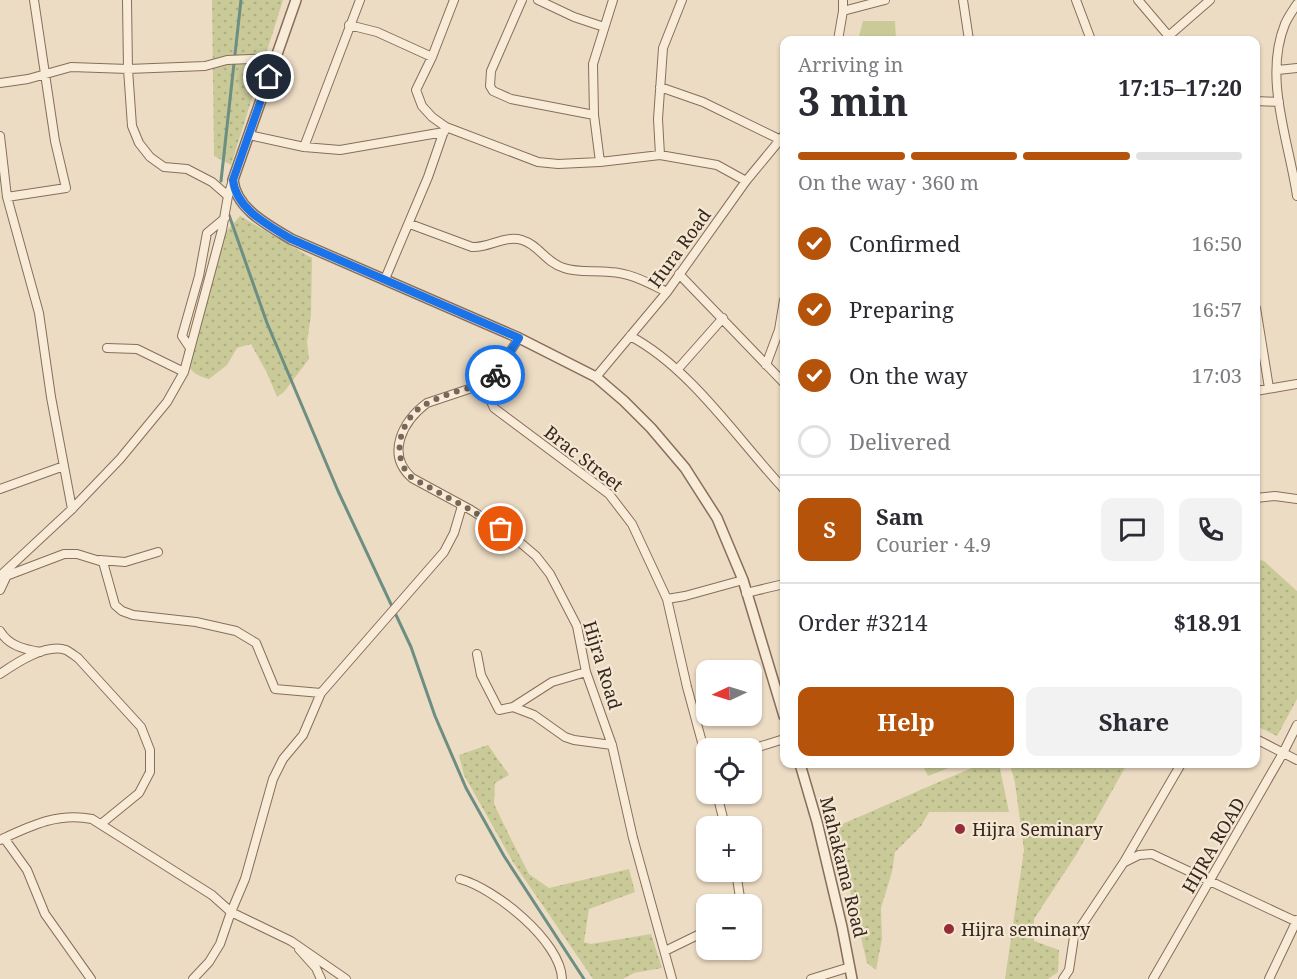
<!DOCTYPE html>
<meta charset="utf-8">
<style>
:root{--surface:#fff;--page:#f2f2f3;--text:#2b2b33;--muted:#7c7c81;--line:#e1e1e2;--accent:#b45309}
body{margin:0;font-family:"Noto Serif",serif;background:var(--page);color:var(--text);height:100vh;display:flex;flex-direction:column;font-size:22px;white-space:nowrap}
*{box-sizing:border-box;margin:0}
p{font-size:20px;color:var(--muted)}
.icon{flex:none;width:33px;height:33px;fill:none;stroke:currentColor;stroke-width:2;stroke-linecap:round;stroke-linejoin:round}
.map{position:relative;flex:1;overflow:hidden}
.sheet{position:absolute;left:780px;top:36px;width:480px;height:732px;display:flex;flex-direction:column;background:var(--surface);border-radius:12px;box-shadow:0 2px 4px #0004}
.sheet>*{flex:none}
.needle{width:39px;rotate:266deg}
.buttons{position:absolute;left:696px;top:660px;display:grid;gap:12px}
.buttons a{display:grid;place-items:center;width:66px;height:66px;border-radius:12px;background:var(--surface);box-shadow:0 2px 4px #0004;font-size:30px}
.pin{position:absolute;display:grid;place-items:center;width:51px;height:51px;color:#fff;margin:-26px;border:3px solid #fff;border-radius:50%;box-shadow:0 2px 6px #0007}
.courier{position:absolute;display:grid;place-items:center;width:60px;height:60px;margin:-30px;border:4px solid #1a73e8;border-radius:50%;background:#fff;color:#222;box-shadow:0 2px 8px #0007}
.overview em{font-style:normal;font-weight:700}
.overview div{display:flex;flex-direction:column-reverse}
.overview{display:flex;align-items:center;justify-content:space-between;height:102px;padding:0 18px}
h1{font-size:39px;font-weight:700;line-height:45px}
.bar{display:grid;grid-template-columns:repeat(4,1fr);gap:9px 6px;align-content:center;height:72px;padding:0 18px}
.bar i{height:8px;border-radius:4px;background:var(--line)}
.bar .selected{background:var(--accent)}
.bar p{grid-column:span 4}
.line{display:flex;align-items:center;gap:15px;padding:0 18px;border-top:2px solid var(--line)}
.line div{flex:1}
.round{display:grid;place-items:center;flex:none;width:63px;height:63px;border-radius:12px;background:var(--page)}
ol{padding:0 18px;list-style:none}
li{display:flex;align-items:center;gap:18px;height:66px}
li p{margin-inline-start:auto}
li .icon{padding:6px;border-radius:50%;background:var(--accent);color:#fff;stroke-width:4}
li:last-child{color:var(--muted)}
li i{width:33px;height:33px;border:3px solid var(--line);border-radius:50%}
.cta{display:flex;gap:12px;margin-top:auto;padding:12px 18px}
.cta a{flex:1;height:69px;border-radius:12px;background:var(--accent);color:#fff;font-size:24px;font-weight:700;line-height:69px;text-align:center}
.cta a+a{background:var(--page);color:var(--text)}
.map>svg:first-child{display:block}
</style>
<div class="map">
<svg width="1297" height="979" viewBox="0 0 1297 979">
<defs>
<pattern id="grass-dots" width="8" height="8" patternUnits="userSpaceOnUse" patternTransform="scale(1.5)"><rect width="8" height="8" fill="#c9ca98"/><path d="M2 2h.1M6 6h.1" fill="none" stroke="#adae83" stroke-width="1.8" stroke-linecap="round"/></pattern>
</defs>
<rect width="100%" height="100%" fill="#eddcc4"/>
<path fill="url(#grass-dots)" d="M212,0H283L231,165L214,156Z
M240,216L312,258L311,315L307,342L309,359L284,392L277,397L267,373L251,344L237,348L227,365L209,379C193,375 187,368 184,352L217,242Z
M1256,559L1264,561L1297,591V699L1277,736L1256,726Z
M488,745L509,775L495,783L494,804L511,839L529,874L549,888L629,869L635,892L589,909L584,942L591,944L651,934L662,968L634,973L623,979H593L513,862L464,775L459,755Z
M982,764H999L1009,812H929L921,826L895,852L892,872L881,908L882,939L876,970L867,963L847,878L833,828C883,807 932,784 982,764Z
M1010,764H1127L1076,855L1034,919V941L1059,950L1058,972L1048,979H1005L1024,850L1015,783Z"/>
<path fill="#c9ca98" d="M863,21H895L896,40H858Z
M922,764H959L928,776Z"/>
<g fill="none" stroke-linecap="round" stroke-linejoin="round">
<path stroke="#6d8e82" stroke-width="3" d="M221,181L241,0
M229,215L267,323L338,491L411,647L435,716L466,788L504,856L584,979"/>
<g stroke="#876e5b" stroke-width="10">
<path id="minor" d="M127,0L128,69L132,126L139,143L150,157L164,167L187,169L212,182L228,196
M454,0L432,57L416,90L422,106L432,117L446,127L538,162L558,164L600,162L660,155L717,165L746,181
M522,0L491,71L490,86L493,91L511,99L594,115
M538,0L574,17L604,27
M963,0L969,40
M1076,0L1091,40
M1138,0L1172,40
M1297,4C1293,10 1288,17 1285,24C1263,78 1289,141 1297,196
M843,11L885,0
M349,25L377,32L432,57
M838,40L843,11V0
M1164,40L1210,0
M1278,70L1297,68
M0,83L28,79L71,67L128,69L205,66L227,60L276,58
M660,87L703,102L781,140
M1256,101L1279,102
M249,135L304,147L340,150L444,132
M0,136L7,197L39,313L51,397L72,509
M304,147L360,0
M660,155L658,119L663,48L682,0
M600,162L594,115L593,64L613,0
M7,197L66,188L55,141L34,0
M410,224L472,247C489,248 504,235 522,240C539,245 546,263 564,268C578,273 595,270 610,272C631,273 648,283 667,292
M679,274L784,383
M385,279L428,177L445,128
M1256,308L1269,388
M630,336C691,368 738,440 784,489
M519,338L490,382L488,395L494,408L609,494L632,524L667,599L687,687L706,757
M107,348L137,349L184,372
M190,348L182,336L199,276L207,233L225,218
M766,365L779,330L784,300
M677,370L723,318
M596,377L667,292L746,181L784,135
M490,382L427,403C403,421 385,454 412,478L471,510L516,539L536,556L550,574L577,626L586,672L612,745L633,838L672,979
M1256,391L1297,384
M0,489L64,466
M1256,498L1275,496L1297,499
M100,560L125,562L158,552
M0,576L72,509L120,459L167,402L184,372L222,230L228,196L233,180
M6,576L64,554H77L103,562L115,605L122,611L133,615L196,622L236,631L256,643L275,689L321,693
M0,590L8,573
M746,593L784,584
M667,599L685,596L743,580
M0,631C9,646 24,649 40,652
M477,654L481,675L499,710L513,707L534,715L565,737L574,740L612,745
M0,674C16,663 46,643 66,650C70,652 75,656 78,658L141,727L150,750V772L139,793L101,824
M513,707L552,682L586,672
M1256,739L1297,760
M752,749L784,739
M717,794L725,826
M4,838L27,870L45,914L91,979
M0,840C30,826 58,812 92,819L212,895L231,912L291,941L346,979
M1125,862L1139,855L1152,854L1297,922
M736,872L741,904
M460,879C494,888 561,941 562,979
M299,949L316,968L321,979
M665,951L706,931
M193,979L209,962L220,944L231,912L245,879L273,779L283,759L303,735L321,693L444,552L454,533L462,506
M811,979L850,967
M1063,979L1069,970L1074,937L1124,862L1181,764
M1153,979L1283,753L1297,725
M1269,979L1297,920"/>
</g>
<g stroke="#876e5b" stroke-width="12">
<path id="tertiary" d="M296,0L233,180C236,209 268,225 291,239L519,338L596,377L624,401L651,428L685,468L717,518L743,580L784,716
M800,764L817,822L842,927L852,979"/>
</g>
<use href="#minor" stroke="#f8ebd7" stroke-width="8"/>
<use href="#tertiary" stroke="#f8ebd7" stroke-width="9"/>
</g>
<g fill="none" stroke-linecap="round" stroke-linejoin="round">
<path stroke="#776758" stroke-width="6" stroke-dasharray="0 10.8" d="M495,375L490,382C470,388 447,393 428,403C400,416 389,457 412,478L471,510L501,529"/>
<path stroke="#1a73e8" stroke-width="8" d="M269,77L233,180C236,209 268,225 291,239L519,338L495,375"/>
</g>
<g fill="#942d37" stroke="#f4e7d3" stroke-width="2">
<circle cx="960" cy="829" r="6"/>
<circle cx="949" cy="929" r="6"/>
</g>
<g text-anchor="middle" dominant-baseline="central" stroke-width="4.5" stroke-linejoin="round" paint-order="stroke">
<g font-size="18" fill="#37281e" stroke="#f4e7d3">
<text transform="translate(679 248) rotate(-54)">Hura Road</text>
<text transform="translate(584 458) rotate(38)">Brac Street</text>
<text transform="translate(603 665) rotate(73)">Hijra Road</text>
<text transform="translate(1213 845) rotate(-60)">HIJRA ROAD</text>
<text transform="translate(844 867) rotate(76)">Mahakama Road</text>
</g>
<g font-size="18" fill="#37281e" stroke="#f4e7d3" text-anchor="start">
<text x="972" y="829">Hijra Seminary</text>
<text x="961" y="929">Hijra seminary</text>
</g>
</g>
</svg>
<div class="buttons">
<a><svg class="needle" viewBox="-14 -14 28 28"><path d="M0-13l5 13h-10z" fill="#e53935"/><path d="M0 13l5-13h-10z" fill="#7c7c81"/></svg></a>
<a><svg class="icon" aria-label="locate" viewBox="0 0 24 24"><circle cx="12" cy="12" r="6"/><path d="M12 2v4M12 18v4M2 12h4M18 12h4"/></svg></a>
<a>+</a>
<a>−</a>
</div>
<div class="pin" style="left:501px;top:529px;background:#ea580c"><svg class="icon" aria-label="bag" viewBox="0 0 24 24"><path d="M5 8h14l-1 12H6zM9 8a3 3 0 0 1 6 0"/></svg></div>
<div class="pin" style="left:269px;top:77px;background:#1f2937"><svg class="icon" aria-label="home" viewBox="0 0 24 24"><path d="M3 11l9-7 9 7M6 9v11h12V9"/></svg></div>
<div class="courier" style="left:495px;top:375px"><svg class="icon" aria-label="bike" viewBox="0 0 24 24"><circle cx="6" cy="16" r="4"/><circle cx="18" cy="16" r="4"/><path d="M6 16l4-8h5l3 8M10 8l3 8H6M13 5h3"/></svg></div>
<section class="sheet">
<div class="overview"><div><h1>3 min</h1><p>Arriving in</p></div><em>17:15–17:20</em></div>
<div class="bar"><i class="selected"></i><i class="selected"></i><i class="selected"></i><i></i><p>On the way · 360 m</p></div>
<ol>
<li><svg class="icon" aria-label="check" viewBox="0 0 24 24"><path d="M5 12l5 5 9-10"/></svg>Confirmed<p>16:50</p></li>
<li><svg class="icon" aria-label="check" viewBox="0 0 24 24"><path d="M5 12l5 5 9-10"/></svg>Preparing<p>16:57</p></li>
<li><svg class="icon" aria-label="check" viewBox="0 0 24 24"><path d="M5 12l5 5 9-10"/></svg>On the way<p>17:03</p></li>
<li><i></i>Delivered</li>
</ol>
<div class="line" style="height:108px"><b class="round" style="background:var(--accent);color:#fff">S</b><div><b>Sam</b><p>Courier · 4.9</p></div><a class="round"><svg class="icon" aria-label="chat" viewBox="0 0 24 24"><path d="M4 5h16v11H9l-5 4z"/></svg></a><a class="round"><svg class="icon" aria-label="phone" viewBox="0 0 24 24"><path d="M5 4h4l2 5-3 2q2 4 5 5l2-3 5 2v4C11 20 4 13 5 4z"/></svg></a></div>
<div class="line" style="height:78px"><div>Order #3214</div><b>$18.91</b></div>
<div class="cta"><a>Help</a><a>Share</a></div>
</section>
</div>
